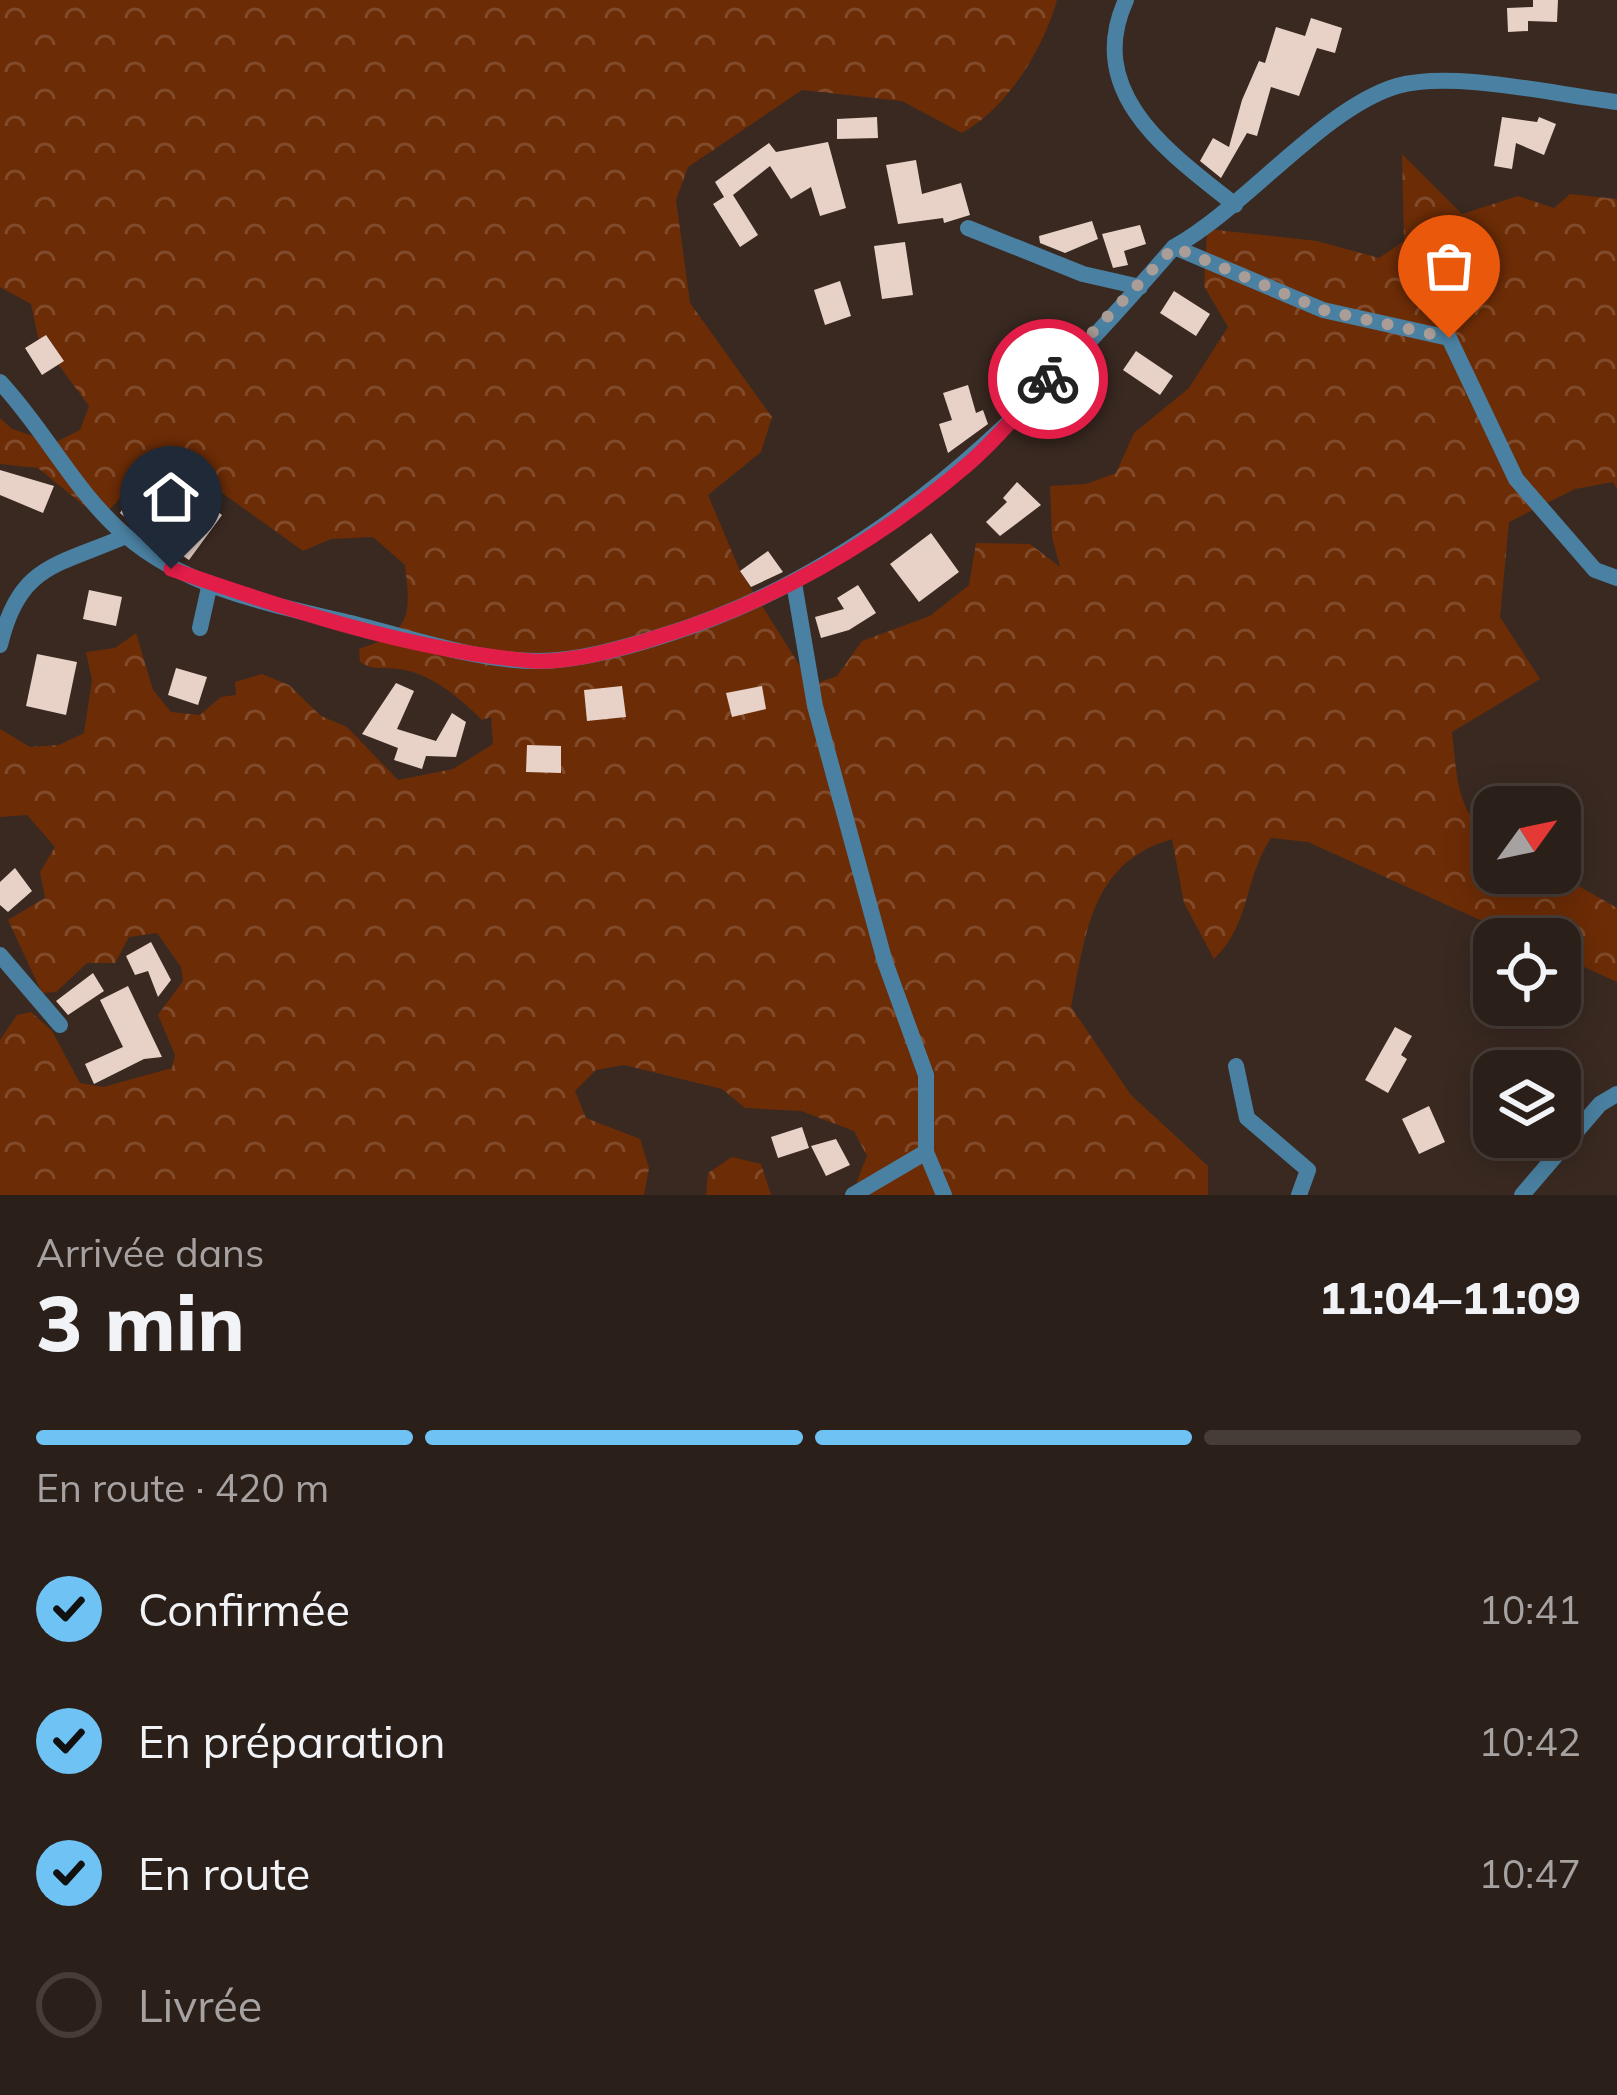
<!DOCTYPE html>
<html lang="fr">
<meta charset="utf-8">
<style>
:root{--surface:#2b1f19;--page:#332722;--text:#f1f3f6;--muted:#a6a2a2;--line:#473d38;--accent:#6fc2f4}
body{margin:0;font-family:Mulish,sans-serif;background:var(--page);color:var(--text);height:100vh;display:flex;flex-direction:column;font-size:45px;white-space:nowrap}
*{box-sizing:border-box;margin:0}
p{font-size:39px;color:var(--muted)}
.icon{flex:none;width:66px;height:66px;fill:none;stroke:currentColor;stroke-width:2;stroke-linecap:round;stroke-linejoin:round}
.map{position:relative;height:1195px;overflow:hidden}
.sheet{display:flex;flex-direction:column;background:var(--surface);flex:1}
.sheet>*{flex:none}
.needle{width:78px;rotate:57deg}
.buttons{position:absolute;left:1473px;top:786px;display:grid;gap:24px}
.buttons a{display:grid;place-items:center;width:108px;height:108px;border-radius:24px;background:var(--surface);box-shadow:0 6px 30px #0003,0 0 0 3px var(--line);font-size:60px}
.pin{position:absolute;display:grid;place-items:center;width:102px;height:102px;color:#fff;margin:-123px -51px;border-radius:50% 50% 50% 0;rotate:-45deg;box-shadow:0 0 12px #0007}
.pin .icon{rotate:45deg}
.courier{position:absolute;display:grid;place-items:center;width:120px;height:120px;margin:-60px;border:9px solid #e11d48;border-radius:50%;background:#fff;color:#222;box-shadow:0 3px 15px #0007}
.overview em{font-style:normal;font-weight:800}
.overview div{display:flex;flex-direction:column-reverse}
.overview{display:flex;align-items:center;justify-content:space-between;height:204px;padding:0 36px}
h1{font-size:78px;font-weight:800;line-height:90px}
.bar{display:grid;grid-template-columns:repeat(4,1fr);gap:18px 12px;align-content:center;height:144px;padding:0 36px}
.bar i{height:15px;border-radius:9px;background:var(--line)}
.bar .current{background:var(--accent)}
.bar p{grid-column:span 4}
ol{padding:0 36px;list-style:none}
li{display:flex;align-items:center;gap:36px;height:132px}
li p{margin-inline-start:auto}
li .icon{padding:12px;border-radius:50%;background:var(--accent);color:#111;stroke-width:4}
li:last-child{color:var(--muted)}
li i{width:66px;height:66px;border:6px solid var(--line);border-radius:50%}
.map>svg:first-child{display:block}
</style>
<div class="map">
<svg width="1617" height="1195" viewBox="0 0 1617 1195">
<defs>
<pattern id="forest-crowns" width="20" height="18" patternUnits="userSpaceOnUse" patternTransform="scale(3)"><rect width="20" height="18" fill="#6c2c06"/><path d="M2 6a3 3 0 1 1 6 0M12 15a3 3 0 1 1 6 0" fill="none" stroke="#814a2a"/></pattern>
</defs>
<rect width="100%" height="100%" fill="#392921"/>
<path fill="url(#forest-crowns)" d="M0,0H1057C1043,50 1007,108 962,133L902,101L802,90L688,167L676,200L690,303L772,417L761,452L708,495L740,571L812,685L837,676L862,641L930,616L969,585L976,543L1030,544L1060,567L1052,537L1050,486L1086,484L1116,473L1134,433L1189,388L1228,327L1204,286L1207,229L1317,241L1379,258L1404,241L1402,154L1462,214L1518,196L1554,208L1570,194L1617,199V489L1613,482L1575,489L1509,522L1500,617L1540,679L1452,732C1457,772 1455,815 1494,838V873H1556L1617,908V982L1560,956V939H1522L1308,842L1271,838C1243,881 1251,923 1214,959L1184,903L1172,839C1090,863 1086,934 1071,1007L1131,1095L1208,1166V1195H861L857,1181L867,1156L854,1131L801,1111L745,1108L722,1089L624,1065L596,1070L575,1091L586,1118L640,1139L649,1168L644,1195H0V1040L17,1015L31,1012L52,1031L80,1083L103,1087L172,1068L175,1055L158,1015L183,981L181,967L157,933L129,937L115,963H87L56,992L42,993L8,920L45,898L40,872L55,847L27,815L0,817V729L30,747L59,745L84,733L92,680L86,652L115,648L136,633L153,690L171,712L200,715L221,697L236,695L235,682L262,674L289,685L321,716L347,727L398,780L453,769L493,744L491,717L482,720C460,698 430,672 398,669C382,667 374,671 360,662L359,649C412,631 411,616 405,565L373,537L331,539L303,551L211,485L153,464C129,477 123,504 98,517L38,468L0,464V418L12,429L54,443L80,430L89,406L38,337L31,304L0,287Z
M732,1157L761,1164L771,1195H706L708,1173Z"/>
<path fill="#e8d2c8" d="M1533,0H1558L1557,22L1528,21V31L1508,32L1507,8L1533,7Z
M1311,18L1342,28L1335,53L1317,48L1299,96L1271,87L1257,136L1247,133L1221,178L1200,161L1213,138L1229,147L1242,100L1259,61L1265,63L1276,27L1305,36Z
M877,117L878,138L837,139V119Z
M1502,117L1537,122L1539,117L1556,124L1544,155L1516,143L1512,169L1494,166Z
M828,142L846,208L820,216L811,187L791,199L770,166L733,195L758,235L740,247L713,204L724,197L715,182L769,143L776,152Z
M916,160L922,194L961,183L970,215L944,223L943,218L898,224L886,165Z
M1092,221L1098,239L1065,253L1040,243L1039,236Z
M1140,225L1146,244L1124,251L1128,265L1113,268L1102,234Z
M905,242L913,295L882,299L874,246Z
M840,281L851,316L825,325L814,290Z
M1174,291L1210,314L1196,336L1160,313Z
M46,335L64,361L42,375L25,348Z
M1136,351L1173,376L1160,395L1123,370Z
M968,385L976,413L983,410L988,424L948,453L939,424L952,420L943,393Z
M150,467L168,478L136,527L120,513Z
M0,470L54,486L43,513L0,495Z
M1017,482L1041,505L1000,536L986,522L1007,502L1003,498Z
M204,502L222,515L189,560L171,548Z
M931,533L959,572L919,602L890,564Z
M768,551L783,572L751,587L740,571Z
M858,585L876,613L849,630L821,638L815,617L844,609L837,598Z
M89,590L122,597L116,626L83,619Z
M37,654L77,662L66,715L26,706Z
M176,668L207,677L198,705L168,695Z
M396,683L414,691L397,729L436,741L452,713L466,722L456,757L426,756L422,769L394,760L398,748L362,734Z
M622,686L626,717L587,721L584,690Z
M762,686L766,709L732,717L726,693Z
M527,745L561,746V773L526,772Z
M15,868L32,891L8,912L0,905V882Z
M151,942L171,980L158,997L148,971L135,975L126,956Z
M93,973L104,991L68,1015L56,1001Z
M128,986L162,1057L144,1059L94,1084L85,1064L123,1047L100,1000Z
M1395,1027L1412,1036L1401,1055L1407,1059L1388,1093L1365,1080Z
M1429,1106L1445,1142L1419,1154L1402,1119Z
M802,1127L809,1148L778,1158L771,1137Z
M836,1139L850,1165L826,1176L811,1146Z"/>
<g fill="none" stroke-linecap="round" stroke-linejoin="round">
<path stroke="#4a80a1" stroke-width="16" d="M1126,0C1083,94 1171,154 1235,205
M968,228L1083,274L1140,287
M1174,247L1323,310L1449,338L1516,479L1595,570L1617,578
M0,382C46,431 74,491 125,535C187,589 274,605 351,623C410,638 476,661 538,661C578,661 624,648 662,636C875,572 1032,411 1174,247C1246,207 1323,108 1397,86C1454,70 1557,95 1617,102
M794,583L815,706L885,962L926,1075V1152L944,1195
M200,628L210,583
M0,645C19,564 57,566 126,536
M0,955L60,1025
M1236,1066L1247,1118L1308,1170L1299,1195
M853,1195L926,1152
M1522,1195L1600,1104L1617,1094"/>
</g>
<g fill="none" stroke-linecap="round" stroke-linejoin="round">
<path stroke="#aa9d97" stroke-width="12" stroke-dasharray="0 21.6" d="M1048,379L1174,247L1323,310L1449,338"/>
<path stroke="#e11d48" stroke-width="15" d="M171,569C286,609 411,651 533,661C572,663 621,649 658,637C771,603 877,542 967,465C996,440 1022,408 1048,379"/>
</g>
</svg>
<div class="buttons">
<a><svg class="needle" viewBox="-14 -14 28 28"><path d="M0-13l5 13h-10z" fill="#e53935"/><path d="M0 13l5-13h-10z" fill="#a6a2a2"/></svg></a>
<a><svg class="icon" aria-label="locate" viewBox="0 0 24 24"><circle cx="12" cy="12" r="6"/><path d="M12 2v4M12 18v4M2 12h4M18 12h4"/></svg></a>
<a><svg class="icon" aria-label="layers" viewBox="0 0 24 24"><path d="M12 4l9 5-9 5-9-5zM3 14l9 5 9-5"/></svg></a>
</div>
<div class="pin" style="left:1449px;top:338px;background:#ea580c"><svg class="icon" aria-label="bag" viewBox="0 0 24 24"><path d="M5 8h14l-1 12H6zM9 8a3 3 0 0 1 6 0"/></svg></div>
<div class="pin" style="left:171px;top:569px;background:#1f2937"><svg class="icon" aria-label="home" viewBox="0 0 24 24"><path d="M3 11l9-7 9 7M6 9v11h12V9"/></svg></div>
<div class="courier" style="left:1048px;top:379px"><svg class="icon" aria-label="bike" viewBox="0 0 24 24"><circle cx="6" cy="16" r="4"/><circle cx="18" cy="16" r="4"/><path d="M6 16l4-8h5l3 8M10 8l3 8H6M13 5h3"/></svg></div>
</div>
<section class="sheet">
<div class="overview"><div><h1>3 min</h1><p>Arrivée dans</p></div><em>11:04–11:09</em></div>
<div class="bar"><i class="current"></i><i class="current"></i><i class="current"></i><i></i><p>En route · 420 m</p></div>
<ol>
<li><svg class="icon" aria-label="check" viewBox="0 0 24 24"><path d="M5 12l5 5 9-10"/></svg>Confirmée<p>10:41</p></li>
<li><svg class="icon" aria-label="check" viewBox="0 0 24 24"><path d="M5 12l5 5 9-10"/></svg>En préparation<p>10:42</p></li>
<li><svg class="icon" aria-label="check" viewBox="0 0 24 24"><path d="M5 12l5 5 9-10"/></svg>En route<p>10:47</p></li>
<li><i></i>Livrée</li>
</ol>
</section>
